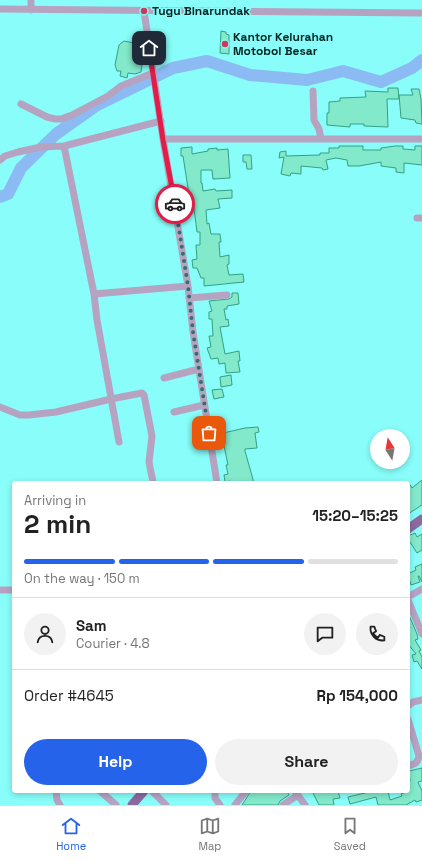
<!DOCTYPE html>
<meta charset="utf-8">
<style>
:root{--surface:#fff;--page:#f2f2f2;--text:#222;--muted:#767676;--line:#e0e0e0;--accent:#2563eb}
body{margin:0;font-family:"Space Grotesk",sans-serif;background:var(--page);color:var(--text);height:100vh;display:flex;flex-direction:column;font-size:15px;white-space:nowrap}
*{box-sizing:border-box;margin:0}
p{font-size:13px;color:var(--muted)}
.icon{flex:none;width:22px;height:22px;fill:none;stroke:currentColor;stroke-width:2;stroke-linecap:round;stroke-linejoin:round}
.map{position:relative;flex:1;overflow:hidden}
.drawer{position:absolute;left:12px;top:481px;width:398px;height:312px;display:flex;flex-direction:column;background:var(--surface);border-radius:4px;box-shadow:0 2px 6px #0003}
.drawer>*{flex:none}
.needle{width:26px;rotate:349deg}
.controls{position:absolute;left:370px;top:429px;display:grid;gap:8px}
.controls a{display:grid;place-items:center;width:40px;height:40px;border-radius:50%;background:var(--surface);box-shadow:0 2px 6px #0003;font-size:20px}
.pin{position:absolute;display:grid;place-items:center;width:34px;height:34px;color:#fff;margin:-17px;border-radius:8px;box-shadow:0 2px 6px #0006}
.courier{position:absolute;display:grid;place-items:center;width:40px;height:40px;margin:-20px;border:3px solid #e11d48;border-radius:50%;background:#fff;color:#222;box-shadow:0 1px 5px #0007}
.summary em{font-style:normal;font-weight:700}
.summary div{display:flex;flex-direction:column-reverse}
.summary{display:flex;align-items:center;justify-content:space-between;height:68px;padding:0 12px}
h1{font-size:26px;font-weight:700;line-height:30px}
.bar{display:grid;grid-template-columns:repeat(4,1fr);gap:6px 4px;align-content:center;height:48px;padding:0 12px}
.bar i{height:5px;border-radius:3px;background:var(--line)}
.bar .selected{background:var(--accent)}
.bar p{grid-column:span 4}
.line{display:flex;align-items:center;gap:10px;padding:0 12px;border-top:1px solid var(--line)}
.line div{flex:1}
.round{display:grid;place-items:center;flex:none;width:42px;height:42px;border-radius:21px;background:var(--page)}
.button{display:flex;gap:8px;margin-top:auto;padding:8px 12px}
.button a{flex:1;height:46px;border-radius:24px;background:var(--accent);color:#fff;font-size:16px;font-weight:700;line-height:46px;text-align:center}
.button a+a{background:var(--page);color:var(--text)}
.tab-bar{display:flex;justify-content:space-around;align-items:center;height:56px;border-top:1px solid var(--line);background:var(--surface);font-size:11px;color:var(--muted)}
.tab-bar a{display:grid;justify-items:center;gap:2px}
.tab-bar .selected{color:var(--accent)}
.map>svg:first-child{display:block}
</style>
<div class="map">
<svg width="422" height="805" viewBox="0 0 422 805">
<rect width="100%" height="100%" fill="#88fdf9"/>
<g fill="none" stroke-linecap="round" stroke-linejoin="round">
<path stroke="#8bbbf2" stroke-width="12" d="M0,197L8,194L21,168L56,134L97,105L173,68L207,61L250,75L307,80L343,71L381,82L412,68L422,60"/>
</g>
<path fill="#82e9ca" stroke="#34a185" d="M221,31L226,32V34L229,35V54L220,53Z
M124,41L140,44L144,49L141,72L135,74L128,73L127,78L120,76L121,71H117L115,65L119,45Z
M388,88H398L399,99H387L388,127L364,126V124H350V127L327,125V113H329V102L340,101V98L366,97L365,91L388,92Z
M411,89H419L421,99L422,124L416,123L415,120L401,118L399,95H413Z
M339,146H363V150H381V148L395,146H403V149L415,150V146H422V165L404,163V173L396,172V168L381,166V162L359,166H348L347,160L336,158L326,160L328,169L323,170L322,168L301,166V174L291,173L290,176L281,174L284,157L279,158L280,152L286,151V156L320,155V153H329V148H339Z
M192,147V154L208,151V149L217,148V150L228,149L230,178L213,179L212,170H201V183H202L203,191L215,189L216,191L232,190V198L218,199L220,208L206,210L207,224L209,223L211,234H220L221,242H219L220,257L229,255V264L227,265L229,275L243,274L244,282L204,286V278H201L197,268H193L192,260L197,259L196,245H200V232H197L193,201H190L183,156H181V148Z
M243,155H251L252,169H247L246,162H243Z
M232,293H238L239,304L227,306V309H224L226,320L228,319L229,326L220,327L225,354L239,351L240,361H238L240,372L226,373L225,363L219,364L218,358L211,359L207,348L211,347L209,336H213L212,319H209V312L212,311L209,301L229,299L232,297Z
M231,375L232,385L221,387L220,377Z
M222,389L224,397L214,399L212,390Z
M258,427L259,432L255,433L257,448L245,449V451L254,483H230V481L225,482L224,475L228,474L226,465H228L223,441H221L219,434L245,428Z
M422,480V505L408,514V482L412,488Z
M415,533L417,537L422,534V550L417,553L408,539V536Z
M422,564V582L419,576H418L420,582L411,585L408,574L416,570L415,567Z
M408,613L417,634L418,639L415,640L421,650L419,651L422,657V669L417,661L414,662L412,655L416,654L408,644Z
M422,768V781L418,782L422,791V800L416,802L415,800L406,805H378L376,797L350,804L348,797L373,791H388L390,800L402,796L401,794L408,791V788H409L408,782L410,781L409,771Z
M251,791H287L289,795L280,801L278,805H242Z
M312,791H338L340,798L333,799L334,805H319Z"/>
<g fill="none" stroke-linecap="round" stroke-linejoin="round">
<path stroke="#b6a3c2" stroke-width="7" d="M31,0V10
M0,9L422,13
M144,11L163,139L188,286L193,332L217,483
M313,91L314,120L319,129L321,139
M21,104L47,117L55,119H61L72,115L108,96L121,86L153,73
M163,139H422
M64,146L94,294L188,286
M0,160L5,156L18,152L41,147L64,146L161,121
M417,218H422
M94,294L97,320L119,442
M189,298L227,295
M164,378L199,369
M0,407L20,415H29L56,412L111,399L142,393L144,395L152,436L149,462L153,482V483
M174,412L204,405
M0,590H14
M408,597L422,589
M408,600L422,634
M408,706L413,702L422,700
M408,719L419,756C418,763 415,764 408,766
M56,791L57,800L60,805
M100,791L116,805
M152,791L166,805
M215,791V798L220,805
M295,791L305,805
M235,805L246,791
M283,805L298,795"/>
<path stroke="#8c69a1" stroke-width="9" d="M408,529L422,519
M132,805L144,791"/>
</g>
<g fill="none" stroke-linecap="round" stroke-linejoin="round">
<path stroke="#30706e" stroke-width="4" stroke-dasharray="0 7.2" d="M175,204L188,286L193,332L209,433"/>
<path stroke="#e11d48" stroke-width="5" d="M149,48L163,140L175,204"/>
</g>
<g fill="#ca3a5a" stroke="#88fdf9" stroke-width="1.5">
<circle cx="144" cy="11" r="4"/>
<circle cx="225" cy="44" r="4"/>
</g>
<g text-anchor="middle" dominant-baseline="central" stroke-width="3" stroke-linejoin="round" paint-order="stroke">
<g font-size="12" font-weight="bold" fill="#002423" stroke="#88fdf9" text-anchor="start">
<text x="152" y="11">Tugu Binarundak</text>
<text x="233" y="37">Kantor Kelurahan<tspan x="233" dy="14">Motoboi Besar</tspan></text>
</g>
</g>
</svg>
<div class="controls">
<a><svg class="needle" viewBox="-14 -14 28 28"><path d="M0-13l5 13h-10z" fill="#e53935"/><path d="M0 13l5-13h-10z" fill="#767676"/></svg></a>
</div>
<div class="pin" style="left:209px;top:433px;background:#ea580c"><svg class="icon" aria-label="bag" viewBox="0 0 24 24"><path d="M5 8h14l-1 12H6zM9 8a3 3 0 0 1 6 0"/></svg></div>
<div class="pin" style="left:149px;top:48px;background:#1f2937"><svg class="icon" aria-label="home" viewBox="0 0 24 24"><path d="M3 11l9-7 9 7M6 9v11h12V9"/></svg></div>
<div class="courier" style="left:175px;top:204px"><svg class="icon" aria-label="car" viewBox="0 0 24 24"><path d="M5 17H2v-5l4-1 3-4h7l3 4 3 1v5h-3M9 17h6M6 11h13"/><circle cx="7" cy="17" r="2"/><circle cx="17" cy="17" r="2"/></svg></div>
<section class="drawer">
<div class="summary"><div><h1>2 min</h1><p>Arriving in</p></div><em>15:20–15:25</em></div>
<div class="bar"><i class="selected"></i><i class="selected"></i><i class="selected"></i><i></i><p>On the way · 150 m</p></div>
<div class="line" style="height:72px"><a class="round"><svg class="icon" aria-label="person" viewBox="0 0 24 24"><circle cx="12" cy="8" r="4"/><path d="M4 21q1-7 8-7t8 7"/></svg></a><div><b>Sam</b><p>Courier · 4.8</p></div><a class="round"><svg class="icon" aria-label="chat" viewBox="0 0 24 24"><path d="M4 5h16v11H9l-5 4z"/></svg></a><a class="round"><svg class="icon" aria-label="phone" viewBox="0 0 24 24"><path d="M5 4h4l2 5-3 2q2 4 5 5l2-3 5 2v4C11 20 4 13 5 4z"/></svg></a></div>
<div class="line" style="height:52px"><div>Order #4645</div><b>Rp 154,000</b></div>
<div class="button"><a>Help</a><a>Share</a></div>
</section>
</div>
<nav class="tab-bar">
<a class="selected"><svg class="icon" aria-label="home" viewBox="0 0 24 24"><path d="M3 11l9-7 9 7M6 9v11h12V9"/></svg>Home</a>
<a><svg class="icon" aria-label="map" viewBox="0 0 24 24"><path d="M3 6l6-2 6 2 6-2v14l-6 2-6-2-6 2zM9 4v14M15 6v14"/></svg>Map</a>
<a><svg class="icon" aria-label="saved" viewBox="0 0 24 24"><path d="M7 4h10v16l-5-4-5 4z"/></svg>Saved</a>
</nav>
